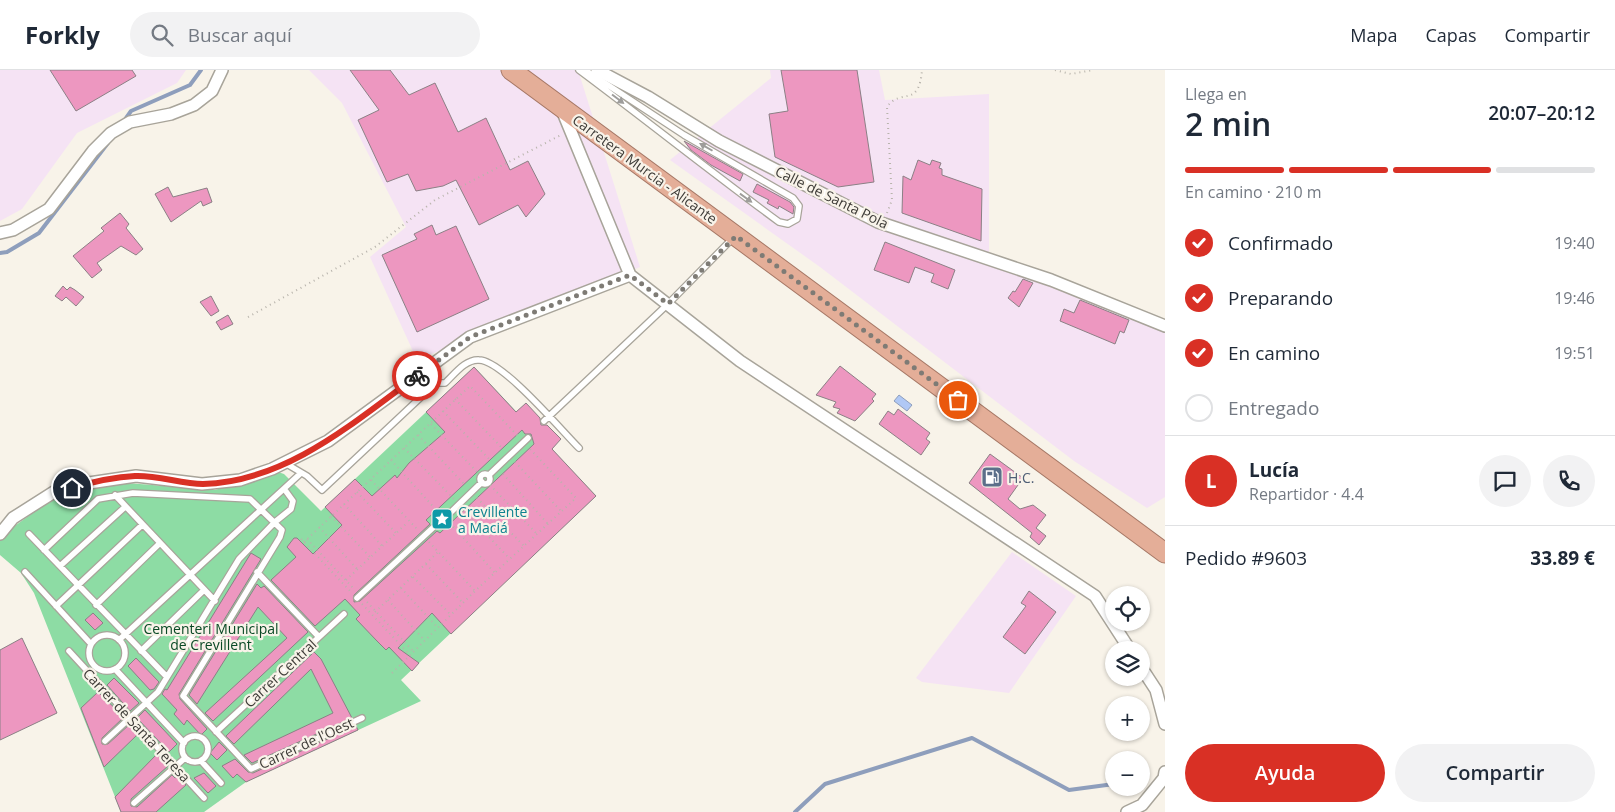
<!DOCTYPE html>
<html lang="es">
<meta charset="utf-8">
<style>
:root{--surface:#fff;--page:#f2f2f3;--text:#1f2937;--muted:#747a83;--line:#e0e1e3;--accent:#d93025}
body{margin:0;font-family:"Open Sans",sans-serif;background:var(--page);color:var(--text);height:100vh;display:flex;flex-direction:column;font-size:19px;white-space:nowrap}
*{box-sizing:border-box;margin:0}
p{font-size:16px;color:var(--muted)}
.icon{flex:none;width:28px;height:28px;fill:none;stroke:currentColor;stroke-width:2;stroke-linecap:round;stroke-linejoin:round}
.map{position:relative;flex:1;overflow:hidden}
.details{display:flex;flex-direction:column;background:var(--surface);width:450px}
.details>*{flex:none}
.buttons{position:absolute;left:1105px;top:516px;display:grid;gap:10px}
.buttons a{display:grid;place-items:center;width:45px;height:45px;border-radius:50%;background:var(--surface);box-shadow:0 1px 4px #0004;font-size:25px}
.pin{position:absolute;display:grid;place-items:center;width:42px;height:42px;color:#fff;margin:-21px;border:2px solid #fff;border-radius:50%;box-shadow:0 1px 5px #0007}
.courier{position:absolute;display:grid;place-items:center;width:50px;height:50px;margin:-25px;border:4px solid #d93025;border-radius:50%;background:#fff;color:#222;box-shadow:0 1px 6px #0007}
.headline em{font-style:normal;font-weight:600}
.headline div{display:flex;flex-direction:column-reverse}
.headline{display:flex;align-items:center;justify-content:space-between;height:85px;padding:0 20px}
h1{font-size:32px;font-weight:600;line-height:38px}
.bar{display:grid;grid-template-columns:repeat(4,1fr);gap:8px 5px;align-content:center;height:60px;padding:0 20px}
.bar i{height:6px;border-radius:4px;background:var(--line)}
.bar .current{background:var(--accent)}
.bar p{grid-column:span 4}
.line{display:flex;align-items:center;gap:12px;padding:0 20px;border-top:1px solid var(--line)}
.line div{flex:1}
.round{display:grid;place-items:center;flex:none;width:52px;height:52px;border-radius:26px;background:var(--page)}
ol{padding:0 20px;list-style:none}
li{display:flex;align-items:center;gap:15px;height:55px}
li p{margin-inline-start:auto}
li .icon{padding:5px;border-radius:50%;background:var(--accent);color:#fff;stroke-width:4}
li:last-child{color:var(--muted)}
li i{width:28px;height:28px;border:2px solid var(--line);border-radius:50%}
.cta{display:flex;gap:10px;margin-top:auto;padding:10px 20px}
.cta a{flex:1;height:58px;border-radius:30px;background:var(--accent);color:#fff;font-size:20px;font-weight:600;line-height:58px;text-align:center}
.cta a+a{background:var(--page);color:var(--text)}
header{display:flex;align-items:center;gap:30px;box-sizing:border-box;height:70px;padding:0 25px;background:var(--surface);border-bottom:1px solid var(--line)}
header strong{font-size:24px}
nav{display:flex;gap:28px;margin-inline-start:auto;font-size:18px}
.search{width:350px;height:45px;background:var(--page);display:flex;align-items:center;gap:12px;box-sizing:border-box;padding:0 18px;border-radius:28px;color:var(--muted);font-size:19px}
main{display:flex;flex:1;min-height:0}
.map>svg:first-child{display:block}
</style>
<header>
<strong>Forkly</strong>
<div class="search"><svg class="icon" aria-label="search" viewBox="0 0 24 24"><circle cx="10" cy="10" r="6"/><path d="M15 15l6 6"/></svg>Buscar aquí</div>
<nav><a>Mapa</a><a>Capas</a><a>Compartir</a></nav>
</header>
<main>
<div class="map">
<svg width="1165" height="742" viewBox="0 0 1165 742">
<rect width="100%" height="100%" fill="#f8f3e9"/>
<path fill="#f5e3f4" d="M0,0H186L177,13L77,63L22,139L0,151Z
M309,0H578L640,197L417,290L370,187L406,157L342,33Z
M770,0H879L885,30L989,24V192L1165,263V427L1147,438L1074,391L820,197L670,90L771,8Z
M1012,482L1076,526L1009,623L922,612L916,608Z"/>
<path fill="#8ddca4" d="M474,297L596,426L401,610L421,631L246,712L204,742H121L34,523L21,503L0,485V470L5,463L52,429L86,418L127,413L215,420L278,402L284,404L321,441Z"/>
<path fill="#b0c8f5" stroke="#8e9ebc" d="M899,325L912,335L907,341L894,331Z"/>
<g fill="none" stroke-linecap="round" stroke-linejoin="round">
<path stroke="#8e9ebc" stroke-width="4" d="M124,51L131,41L190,15L201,0
M0,183L7,182L39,163L108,73
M795,742L825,714L972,668L1069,720L1114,714"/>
</g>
<path fill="#ed97c0" stroke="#8b8085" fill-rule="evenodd" d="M50,0H132L136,6L76,41Z
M350,0H390L409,25L435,13L458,62L486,48L510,100L528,91L545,124L526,147L518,135L479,155L456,110L443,116L416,121L408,104L387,112L358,50L379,40Z
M781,0H857L874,112L838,117L775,87L769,44L788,41Z
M684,71L743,104L740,111L711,95L691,80Z
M918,90L930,95L932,90L941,93L939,98L942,99V105L982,119L981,171L902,143L903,106L911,110Z
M757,114L790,132L794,137L793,144L779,136L778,139L767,133L769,130L753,122Z
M168,117L173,127L207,118L212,132L203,136L201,131L171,152L155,124Z
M120,143L129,154L126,158L143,179L136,185L121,176L97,193L102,200L92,208L73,186L104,161L101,158Z
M432,155L436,165L456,156L489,229L417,262L382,185L417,169L414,164Z
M885,172L955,200L948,219L931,212L934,204L915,197L909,213L874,200Z
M1023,209L1033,213L1019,237L1008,228L1013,221L1015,222Z
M63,216L67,220L70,217L75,220L84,227L76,236L66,227L62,231L55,226Z
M211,226L219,241L211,246L200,232Z
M1080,230L1129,250L1124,263L1120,261L1115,274L1060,251L1064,239L1074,243Z
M228,245L233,254L221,260L216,252Z
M840,296L876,324L872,329L874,331L855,351L837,343L840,339L833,337L836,332L816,325Z
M474,297L516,342L526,333L540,348L541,355H547L561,369L552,379L596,426L451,564L432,543L398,578L419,593L412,601L389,577L386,580L377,571L356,549L360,545L345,529L315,556L271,510L296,487L287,477L294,468H297L313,484L342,455L325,437L355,409L372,426L395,405L397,408L409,393L445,362L426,342ZM522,360L525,364H531L534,374L440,463L437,461L360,531L354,532V525L430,454L426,450Z
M898,339L930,363L926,369L930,372L921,385L879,354L888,341L894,345Z
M990,384L1023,408L1008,429L1020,439L1033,435L1046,445L1036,458L1046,466L1039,475L1030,467L1032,463L969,413Z
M251,483L261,489L179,624L180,629L207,659L201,665L187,650L184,655L174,644L177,640L162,624L165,619L167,620Z
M257,514L261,518L264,516L308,562L213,651L205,643L287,568L258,537L197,634L189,625Z
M1029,521L1056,542L1025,584L1003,567L1026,536L1021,533Z
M93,543L103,553L95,560L85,550Z
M22,568L57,643L0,670V580Z
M314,582L321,589L352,648L252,693L244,685L333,643L311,599L234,674L226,666Z
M136,588L159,612L154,619L150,620L128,596Z
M114,608L139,633L130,641L107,615Z
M98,622L124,647L102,668V674H108L130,654L138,664L104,697L81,638Z
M145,640L177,674L169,682L137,648Z
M356,656L358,660L246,712L237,704L233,708L222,696L235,689L248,702L253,703Z
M219,672L227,680L217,690L210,683Z
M157,684L168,696L131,729V736L137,737L172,705L175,708L178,706L186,715L156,742H121L115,727Z
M204,703L216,716L208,723L194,708Z"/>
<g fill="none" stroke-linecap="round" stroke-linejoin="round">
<g stroke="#a8a49a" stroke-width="8">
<path id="service" d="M579,0C646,50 711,102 779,152L788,154L797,149L799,136L793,128L684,65L585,0
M544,351L668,234L734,167
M285,393L307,406L322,420L436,313H445C454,305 465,289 479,290C502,290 561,360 579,378
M480 409a5 5 0 1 1 10 0a5 5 0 1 1-10 0Z
M489,405L528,368
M115,425L215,531
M435 449a7 7 0 1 1 14 0a7 7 0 1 1-14 0Z
M448,445L482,412
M29,464L167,607
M44,480L98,429L133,423L250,429L282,460L280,467L183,626L251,699L362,648
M60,496L125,437
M25,502L91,574
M257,502L319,567
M357,528L437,454
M96,535L159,474
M56,536L142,455
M89 583a18 18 0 1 1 36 0a18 18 0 1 1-36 0Z
M119,570L301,403
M69,581L204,728
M141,581L204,520
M115,599L184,673
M216,662L344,544
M182 679a13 13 0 1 1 26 0a13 13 0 1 1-26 0Z
M105,671L158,622L239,489L275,452L291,439L293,431L285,420
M201,691L221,713
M134,733L185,688"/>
</g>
<g stroke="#a8a49a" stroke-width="14">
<path id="minor" d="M597,0L648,27L719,71L878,152L1051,210L1165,256
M0,163L13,160L49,139L93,81L111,63L130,52L171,44L194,35L212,21L222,0
M630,205L740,291L1095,526L1130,580
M0,464L13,448L54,422L89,413L136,406L202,414L240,410L272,399L328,371L470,267L630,205L562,40
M1141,597L1156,620L1165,654
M1127,742L1142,735L1164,708L1165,702"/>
</g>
<g stroke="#a67866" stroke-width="21">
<path id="trunk" d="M511,0L1165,483"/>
</g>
<path stroke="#b8b4ac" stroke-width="2" stroke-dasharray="1 4" stroke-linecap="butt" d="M1055,0L1071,4L1093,0
M887,143L892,130L887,37C901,17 919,39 922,0
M248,247L375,177L435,130L561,65
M455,329L503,379
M443,341L491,391
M431,354L479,404
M418,365L465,415
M404,378L454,429
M391,390L439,443
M515,392L561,441
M503,404L548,454
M371,410L417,459
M490,415L537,464
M357,422L396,463
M477,428L524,476
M344,434L382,476
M465,442L510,489
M331,446L370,487
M450,453L495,503
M319,457L357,499
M301,469L350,521
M307,469L355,520
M304,472L470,316L518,366
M429,472L475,521
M426,494L463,533
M413,507L451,545
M346,510L408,452
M401,518L438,558
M388,530L425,571
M367,532L413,581
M362,534L410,585
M375,542L438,482
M392,603L475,521L576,428L530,379"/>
<use href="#service" stroke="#fff" stroke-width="5.5"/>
<use href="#minor" stroke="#fff" stroke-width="11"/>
<use href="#trunk" stroke="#e4ae98" stroke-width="19"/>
</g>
<defs><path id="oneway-solid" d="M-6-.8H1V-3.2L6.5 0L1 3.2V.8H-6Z" transform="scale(1.25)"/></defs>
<g fill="#9e9d9b">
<use href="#oneway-solid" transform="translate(618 29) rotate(37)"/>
<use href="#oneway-solid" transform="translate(706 77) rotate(-150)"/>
<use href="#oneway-solid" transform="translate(746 128) rotate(36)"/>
</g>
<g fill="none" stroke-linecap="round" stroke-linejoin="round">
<path stroke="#7e7b75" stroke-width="5" stroke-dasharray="0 9" d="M417,306L470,267L630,205L668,234L736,166L958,330"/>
<path stroke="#d93025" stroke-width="6" d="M72,418C92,412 114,407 135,406C158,405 181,414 203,414C286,412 354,352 417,306"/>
</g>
<defs>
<g id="fuel-square" transform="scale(1.125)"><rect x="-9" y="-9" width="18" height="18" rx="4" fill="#5c6f8a" stroke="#f8f3e9"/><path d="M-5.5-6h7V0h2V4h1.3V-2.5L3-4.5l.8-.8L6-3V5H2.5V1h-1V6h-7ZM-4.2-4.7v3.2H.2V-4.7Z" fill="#fff"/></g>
<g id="sight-square" transform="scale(1.125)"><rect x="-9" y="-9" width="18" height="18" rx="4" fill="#0f9aa8" stroke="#f8f3e9"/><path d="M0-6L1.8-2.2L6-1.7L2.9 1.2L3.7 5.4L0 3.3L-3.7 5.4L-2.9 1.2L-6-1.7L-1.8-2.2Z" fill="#fff"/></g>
</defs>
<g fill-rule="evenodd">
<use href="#fuel-square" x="992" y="407"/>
<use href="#sight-square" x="442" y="449"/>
</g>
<g text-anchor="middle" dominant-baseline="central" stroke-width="4.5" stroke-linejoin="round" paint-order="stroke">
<g font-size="14" fill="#3d3b37" stroke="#f8f3e9">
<text transform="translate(645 99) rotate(36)">Carretera Murcia - Alicante</text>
<text transform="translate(832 127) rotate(26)">Calle de Santa Pola</text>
<text transform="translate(280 603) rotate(-43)">Carrer Central</text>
<text transform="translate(137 655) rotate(47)">Carrer de Santa Teresa</text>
<text transform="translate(306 673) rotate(-25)">Carrer de l'Oest</text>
</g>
<g font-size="14" fill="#4e5e75" stroke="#f8f3e9" text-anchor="start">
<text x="1008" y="407">H.C.</text>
</g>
<g font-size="14" fill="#0d838f" stroke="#f8f3e9" text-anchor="start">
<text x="458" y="441">Crevillente<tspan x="458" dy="16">a Maciá</tspan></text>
</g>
<g font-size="14" fill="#094925" stroke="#f8f3e9">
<text x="211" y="558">Cementeri Municipal<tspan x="211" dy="16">de Crevillent</tspan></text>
</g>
</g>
</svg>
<div class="buttons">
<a><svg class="icon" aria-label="locate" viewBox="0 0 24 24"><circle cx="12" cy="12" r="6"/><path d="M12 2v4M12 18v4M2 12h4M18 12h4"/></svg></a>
<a><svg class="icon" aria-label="layers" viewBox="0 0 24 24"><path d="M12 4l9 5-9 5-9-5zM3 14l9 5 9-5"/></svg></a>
<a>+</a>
<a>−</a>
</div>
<div class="pin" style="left:958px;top:330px;background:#ea580c"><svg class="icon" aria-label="bag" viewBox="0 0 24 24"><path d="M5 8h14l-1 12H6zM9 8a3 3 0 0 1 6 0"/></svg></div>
<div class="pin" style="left:72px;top:418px;background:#1f2937"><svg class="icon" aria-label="home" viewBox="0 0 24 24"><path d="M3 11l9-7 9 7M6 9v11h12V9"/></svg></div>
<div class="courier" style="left:417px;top:306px"><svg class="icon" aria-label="bike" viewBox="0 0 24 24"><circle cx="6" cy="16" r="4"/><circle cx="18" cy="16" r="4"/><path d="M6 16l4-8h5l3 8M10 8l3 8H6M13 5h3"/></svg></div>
</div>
<section class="details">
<div class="headline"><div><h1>2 min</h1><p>Llega en</p></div><em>20:07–20:12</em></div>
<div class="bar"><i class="current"></i><i class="current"></i><i class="current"></i><i></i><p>En camino · 210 m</p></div>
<ol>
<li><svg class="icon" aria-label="check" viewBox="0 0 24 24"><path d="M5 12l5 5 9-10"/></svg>Confirmado<p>19:40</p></li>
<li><svg class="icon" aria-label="check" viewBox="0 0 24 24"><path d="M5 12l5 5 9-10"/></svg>Preparando<p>19:46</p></li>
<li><svg class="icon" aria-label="check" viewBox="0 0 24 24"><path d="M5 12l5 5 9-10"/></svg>En camino<p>19:51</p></li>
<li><i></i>Entregado</li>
</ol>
<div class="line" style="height:90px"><b class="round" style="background:var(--accent);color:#fff">L</b><div><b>Lucía</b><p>Repartidor · 4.4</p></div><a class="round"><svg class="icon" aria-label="chat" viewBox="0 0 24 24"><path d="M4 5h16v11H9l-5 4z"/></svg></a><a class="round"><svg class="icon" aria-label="phone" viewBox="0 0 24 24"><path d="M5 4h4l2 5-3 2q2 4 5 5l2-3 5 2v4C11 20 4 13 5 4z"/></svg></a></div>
<div class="line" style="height:65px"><div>Pedido #9603</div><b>33.89 €</b></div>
<div class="cta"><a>Ayuda</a><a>Compartir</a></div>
</section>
</main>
